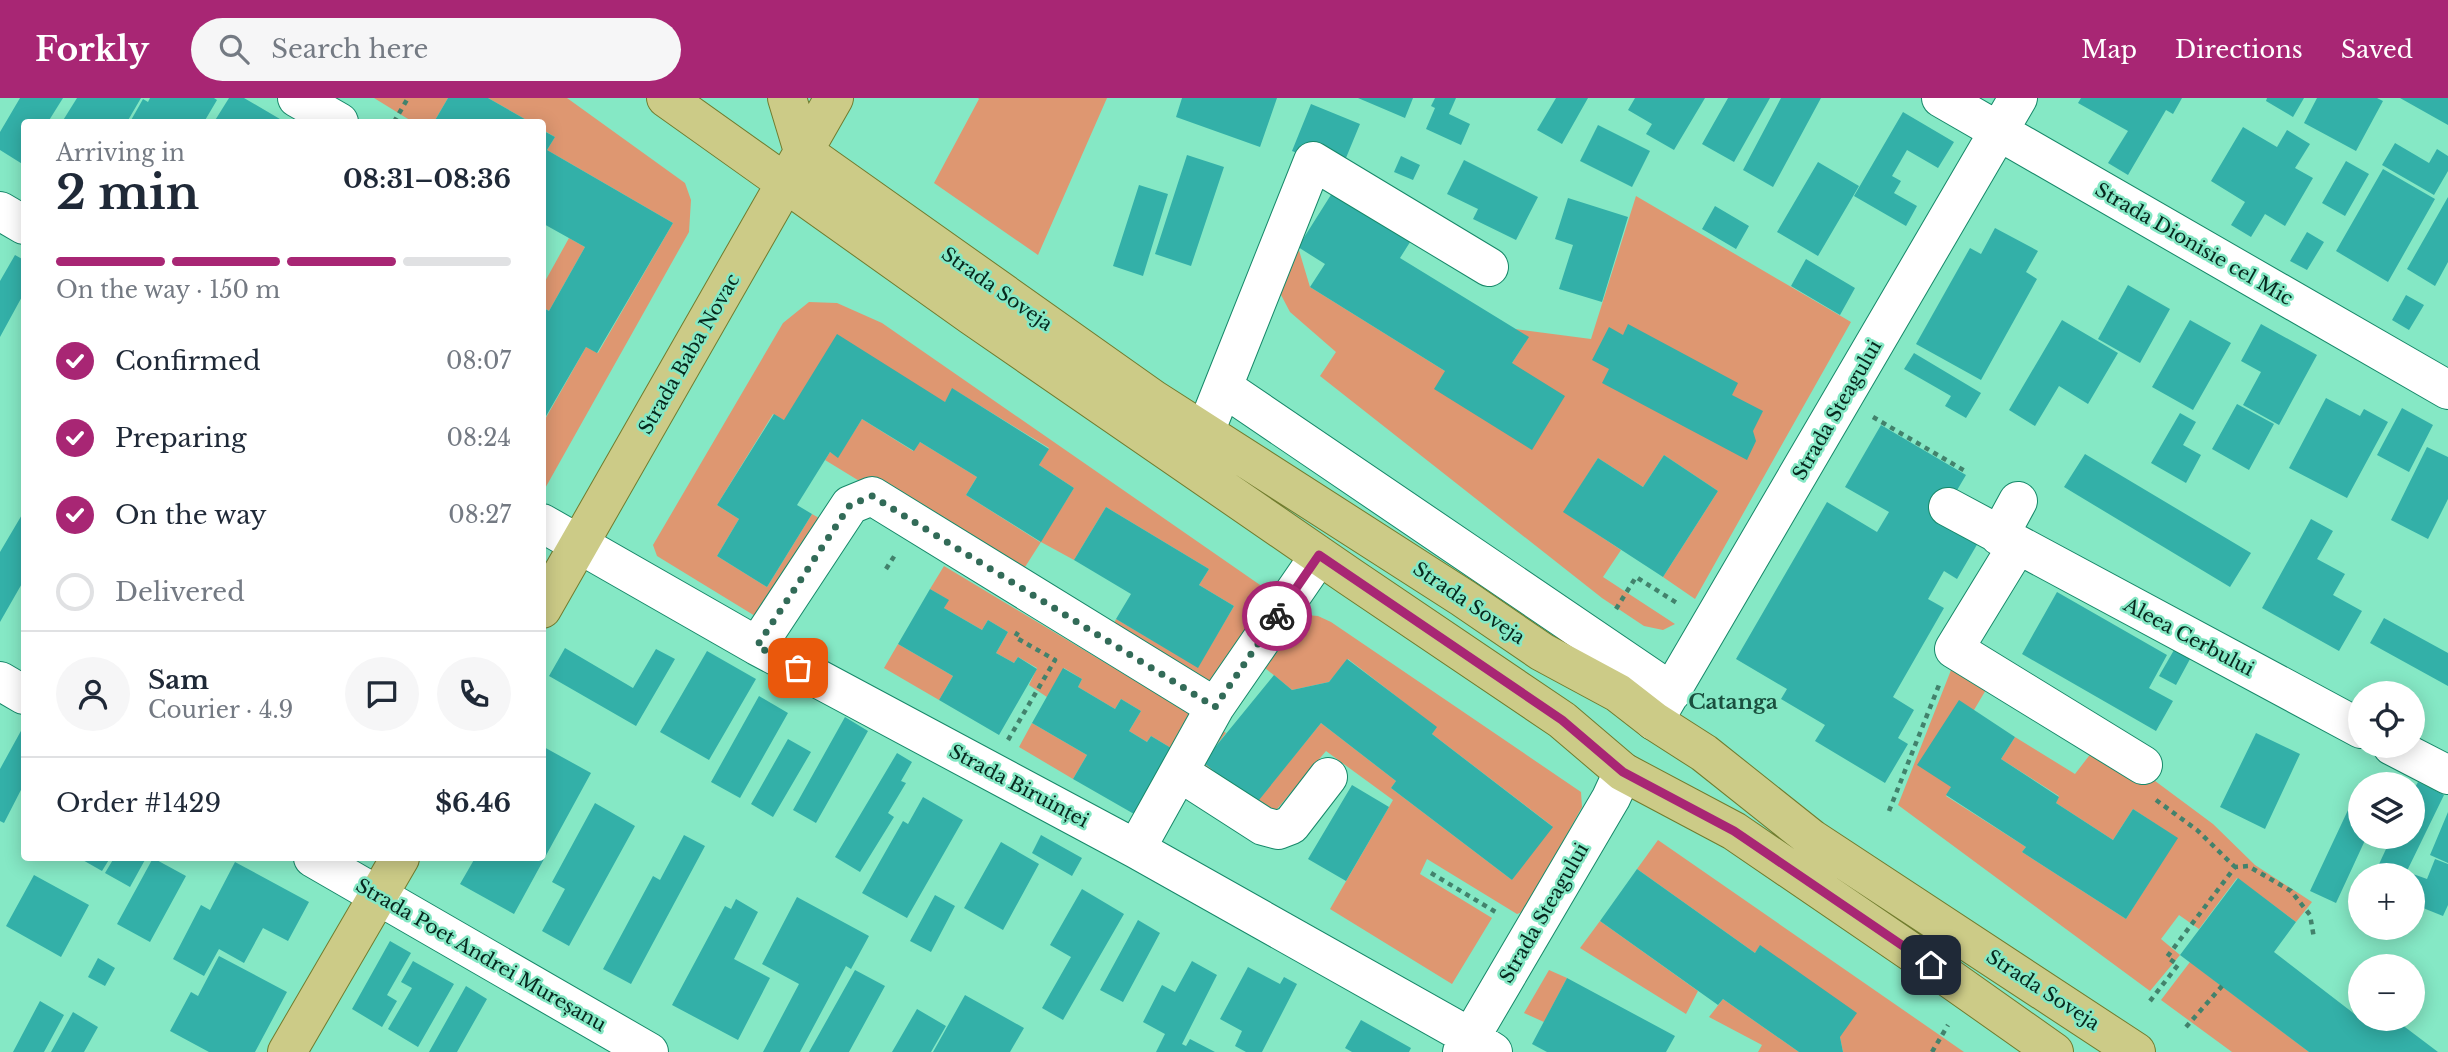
<!DOCTYPE html>
<meta charset="utf-8">
<style>
:root{--surface:#fff;--page:#f6f6f7;--text:#1f2937;--muted:#747a83;--line:#e0e1e3;--accent:#a82674}
body{margin:0;font-family:"Libre Baskerville",serif;background:var(--page);color:var(--text);height:100vh;display:flex;flex-direction:column;font-size:26px;white-space:nowrap}
*{box-sizing:border-box;margin:0}
p{font-size:23px;color:var(--muted)}
.icon{flex:none;width:38px;height:38px;fill:none;stroke:currentColor;stroke-width:2;stroke-linecap:round;stroke-linejoin:round}
.map{position:relative;flex:1;overflow:hidden}
.side{position:absolute;left:21px;top:21px;width:525px;height:742px;display:flex;flex-direction:column;background:var(--surface);border-radius:7px;box-shadow:0 4px 18px #0003}
.side>*{flex:none}
.tools{position:absolute;left:2348px;top:583px;display:grid;gap:14px}
.tools a{display:grid;place-items:center;width:77px;height:77px;border-radius:50%;background:var(--surface);box-shadow:0 4px 18px #0003;font-size:35px}
.pin{position:absolute;display:grid;place-items:center;width:60px;height:60px;color:#fff;margin:-30px;border-radius:14px;box-shadow:0 4px 10px #0006}
.courier{position:absolute;display:grid;place-items:center;width:70px;height:70px;margin:-35px;border:5px solid #a82674;border-radius:50%;background:#fff;color:#222;box-shadow:0 2px 9px #0007}
.summary em{font-style:normal;font-weight:700}
.summary div{display:flex;flex-direction:column-reverse}
.summary{display:flex;align-items:center;justify-content:space-between;height:119px;padding:0 35px}
h1{font-size:46px;font-weight:700;line-height:52px}
.bar{display:grid;grid-template-columns:repeat(4,1fr);gap:10px 7px;align-content:center;height:84px;padding:0 35px}
.bar i{height:9px;border-radius:5px;background:var(--line)}
.bar .on{background:var(--accent)}
.bar p{grid-column:span 4}
.line{display:flex;align-items:center;gap:18px;padding:0 35px;border-top:2px solid var(--line)}
.line div{flex:1}
.round{display:grid;place-items:center;flex:none;width:74px;height:74px;border-radius:37px;background:var(--page)}
ol{padding:0 35px;list-style:none}
li{display:flex;align-items:center;gap:21px;height:77px}
li p{margin-inline-start:auto}
li .icon{padding:7px;border-radius:50%;background:var(--accent);color:#fff;stroke-width:4}
li:last-child{color:var(--muted)}
li i{width:38px;height:38px;border:4px solid var(--line);border-radius:50%}
header{display:flex;align-items:center;gap:42px;box-sizing:border-box;height:98px;padding:0 35px;background:var(--accent);color:#fff}
header strong{font-size:33px}
nav{display:flex;gap:38px;margin-inline-start:auto;font-size:24px}
.search{width:490px;height:63px;background:var(--page);display:flex;align-items:center;gap:18px;box-sizing:border-box;padding:0 24px;border-radius:38px;color:var(--muted);font-size:26px}
.map>svg:first-child{display:block}
</style>
<header>
<strong>Forkly</strong>
<div class="search"><svg class="icon" aria-label="search" viewBox="0 0 24 24"><circle cx="10" cy="10" r="6"/><path d="M15 15l6 6"/></svg>Search here</div>
<nav><a>Map</a><a>Directions</a><a>Saved</a></nav>
</header>
<div class="map">
<svg width="2448" height="954" viewBox="0 0 2448 954">
<rect width="100%" height="100%" fill="#85e8c5"/>
<path fill="#de9771" d="M374,0H448L434,24H413Z
M488,0H567L685,85L691,102L689,134L543,394V325L586,249L598,255L673,125L547,52L555,39L543,32L542,24H530Z
M978,0H1107L1038,157L934,85L979,1Z
M1636,98L1851,224L1695,501L1663,479L1718,393L1664,357L1643,389L1598,360L1564,414L1621,452L1603,479L1675,526L1663,532L1644,528L1602,500L1320,278L1336,254L1290,214L1280,195L1298,149L1310,189L1445,273L1512,265L1528,240L1515,231L1591,241Z
M569,140L585,149L549,213L543,209V187Z
M809,204L837,205L882,225L1279,500L1213,598L1109,535L1116,521L1198,569L1234,508L1199,487L1209,471L1106,409L1074,462L1041,444L1018,480L825,362L830,354L838,359L862,321L913,353L920,344L977,379L966,397L1040,444L1074,390L1039,367L1049,350L953,291L945,304L784,322L773,316L717,407L739,421L717,458L767,489L812,416L826,424L760,521L657,458L653,447L783,225Z
M944,468L1199,621L1157,693L1149,688L1171,650L1151,638L1147,644L1129,633L1141,613L1121,601L1115,611L1078,589L1082,581L1064,570L1047,599L1029,587L1037,570L1018,559L1014,565L996,555L1008,534L988,522L982,532L944,510L948,502L930,491Z
M1306,517L1318,518L1331,524L1581,694L1582,709L1525,813L1517,816L1427,761L1420,776L1492,820L1452,886L1330,811L1393,702L1326,653L1272,717L1259,716L1192,664L1219,630L1226,635L1203,664L1255,706L1321,625L1396,683L1391,690L1512,782L1552,728L1432,636L1436,629L1348,561L1329,584L1292,592L1265,570Z
M898,546L953,578L939,602L884,570Z
M1953,567L1990,585L1974,612L1951,689L1946,698L2026,749L2022,754L2126,821L2177,740L2133,711L2113,742L2056,705L2059,698L2001,661L2015,639L2075,676L2092,654L2143,674L2213,726L2255,767L2312,804L2296,824L2237,780L2199,831L2179,817L2161,841L2180,857L2150,893L1898,707Z
M1032,625L1087,657L1073,681L1019,649Z
M1658,742L1964,954H1843L1840,939L1760,848L1755,855L1637,771Z
M1600,823L1698,893L1686,916L1580,850Z
M2190,864L2309,954H2232L2161,902Z
M1549,872L1567,880L1544,924L1524,915Z
M1723,901L1799,954H1758L1762,947L1709,919Z"/>
<path fill="#33b0a8" d="M20,0H63L48,24H24V67L0,52V34Z
M77,0H141L127,24H62Z
M150,0H214L217,2L204,24H130L143,1L148,4Z
M229,0H244L285,24H214Z
M448,0H488L530,24H434Z
M1182,0H1277L1260,49L1176,19Z
M1358,0H1413L1405,20Z
M1435,0H1456L1449,16L1470,26L1461,47L1426,31L1435,10L1431,8Z
M1556,0H1588L1562,46L1537,32Z
M1635,0H1705L1674,52L1646,36L1652,26L1628,12Z
M1728,0H1770L1734,64L1702,46Z
M1781,0H1821L1773,89L1743,72Z
M2081,0H2182L2173,16L2166,12L2128,77L2108,65L2128,33L2078,5Z
M2267,0H2304L2293,19L2266,3Z
M2317,0H2377L2383,3L2356,53L2304,25Z
M2400,0H2448V27Z
M1311,6L1360,26L1341,72L1292,53Z
M1903,14L1954,44L1938,70L1907,52L1892,78L1901,83L1894,95L1917,108L1906,128L1854,98Z
M1598,27L1650,53L1632,89L1580,63Z
M2243,29L2277,49L2287,32L2310,46L2295,70L2313,80L2285,128L2265,116L2251,139L2231,127L2245,104L2211,83Z
M542,32L555,39L547,52L673,125L597,255L586,249L542,325V209L549,213L585,149L542,125Z
M2395,45L2429,65L2437,51L2448,58V73L2434,97L2382,67Z
M1187,57L1224,69L1191,168L1155,156Z
M1401,58L1420,67L1413,82L1394,74Z
M1464,62L1538,99L1516,142L1473,121L1478,111L1447,96Z
M2346,63L2369,76L2345,118L2322,105Z
M1818,64L1859,88L1818,158L1777,134Z
M2383,71L2435,101L2388,184L2336,153Z
M1139,87L1168,96L1143,178L1113,168Z
M1334,92L1412,141L1400,160L1529,239L1512,265L1565,298L1532,352L1434,291L1445,273L1310,189L1325,166L1298,149Z
M2448,99V164L2435,188L2407,171Z
M1568,100L1628,119L1602,204L1559,191L1573,147L1555,141Z
M1715,108L1749,128L1736,151L1702,131Z
M1995,130L2038,153L2026,174L2037,181L1981,282L1916,246L1970,150L1981,156Z
M2307,134L2324,144L2307,172L2290,163Z
M15,157L24,162V195L0,239V183Z
M1806,161L1855,190L1840,217L1791,188Z
M2128,187L2170,211L2140,265L2098,241Z
M2406,197L2424,207L2409,232L2392,222Z
M2062,222L2118,255L2088,306L2059,288L2035,328L2009,312Z
M2190,222L2231,245L2193,312L2152,289Z
M1628,226L1738,285L1732,297L1763,313L1753,333L1756,343L1747,362L1602,285L1609,271L1592,262L1609,229L1623,237Z
M2261,226L2317,257L2279,327L2243,307L2261,274L2241,263Z
M837,236L945,304L952,290L1049,351L1039,367L1074,390L1041,444L966,397L977,379L920,344L914,353L862,321L838,360L830,354L797,407L812,416L767,489L717,458L739,421L717,407L774,316L784,322Z
M1914,255L1981,295L1966,320L1945,308L1951,298L1904,271Z
M2326,300L2360,318L2364,311L2388,324L2347,400L2289,370Z
M2237,306L2274,326L2249,372L2212,351Z
M2402,310L2433,327L2409,374L2377,357Z
M2180,315L2196,324L2183,347L2201,357L2186,385L2151,365Z
M1881,327L1966,377L1943,416L1982,438L1957,481L1944,473L1928,501L1944,510L1893,599L1914,612L1898,640L1908,646L1885,685L1815,643L1825,627L1781,601L1787,591L1736,561L1827,404L1877,434L1889,414L1845,389Z
M2427,349L2448,359V401L2428,441L2391,422Z
M2085,356L2251,455L2230,489L2064,389Z
M1664,357L1718,393L1663,479L1563,414L1598,360L1643,389Z
M1106,409L1209,471L1199,487L1234,508L1198,570L1116,521L1131,496L1074,462Z
M23,415L24,482L0,524V454Z
M2311,421L2333,433L2317,461L2345,476L2333,497L2362,513L2339,553L2262,510Z
M930,491L949,502L944,510L982,532L988,522L1008,534L996,555L1014,565L1018,559L1037,571L999,637L939,602L953,578L898,546Z
M2057,494L2167,557L2149,590L2173,603L2156,633L2022,556Z
M2384,520L2448,555V588L2370,545Z
M565,550L633,590L656,551L675,561L636,628L549,578Z
M2174,552L2190,561L2176,587L2159,578Z
M707,553L756,581L709,662L660,634Z
M1347,561L1437,629L1432,636L1553,729L1512,782L1391,690L1396,683L1321,625L1255,707L1203,664L1274,577L1292,592L1329,584Z
M1063,570L1082,581L1078,589L1115,611L1121,601L1141,613L1129,633L1147,644L1151,638L1171,650L1149,688L1157,693L1141,720L1073,681L1087,657L1032,625Z
M759,598L788,615L740,700L711,684Z
M1959,602L2015,639L2001,661L2059,699L2056,705L2113,742L2133,711L2178,740L2126,821L2022,754L2026,749L1946,697L1951,689L1917,667Z
M845,619L868,633L816,725L793,712Z
M22,631L24,632V686L4,725L0,723V671Z
M2256,635L2300,656L2265,731L2220,709Z
M788,641L811,654L773,719L751,706Z
M542,648L591,675L514,816L460,786L475,760H542Z
M897,655L912,664L901,683L906,685L888,715L894,719L860,774L835,759Z
M2418,684L2444,697L2405,777H2374L2392,738H2413V693Z
M1352,687L1389,709L1346,783L1308,761Z
M2356,695L2361,697V738H2367L2336,805L2310,793Z
M923,699L963,722L907,820L862,795L903,723L908,726Z
M595,705L635,728L569,848L542,833L565,791L552,784Z
M2448,714V765L2430,757Z
M684,737L705,748L631,886L603,871L653,778L660,782Z
M1041,737L1082,760L1072,778L1032,755Z
M1001,744L1039,766L1003,832L964,810Z
M82,760H110L102,773L81,761Z
M114,760H146L130,789L105,775Z
M153,760L186,778L150,844L117,826Z
M2435,761L2448,766V807L2443,818L2413,806V776L2427,781Z
M235,764L309,804L288,843L263,830L244,865L219,851L204,878L173,861L201,807L210,812Z
M1637,771L1755,855L1760,847L1857,915L1840,939L1843,954H1799L1723,901L1718,907L1600,823Z
M34,777L89,807L61,859L6,828Z
M2238,780L2296,824L2274,854L2374,931L2381,920H2393L2438,954H2309L2180,857Z
M1082,791L1124,816L1063,922L1042,910L1071,859L1050,847Z
M935,797L955,808L931,854L910,843Z
M797,799L869,838L851,871L846,868L800,954H763L799,886L762,866Z
M736,801L758,814L734,861L770,880L738,942L672,907L725,808L731,811Z
M1138,822L1160,835L1123,904L1100,892Z
M390,843L411,855L387,897L397,903L382,929L352,911Z
M219,858L287,894L255,954H209L170,933L191,894L198,898Z
M98,860L115,870L105,888L88,879Z
M413,863L454,886L418,949L388,931L412,890L401,884Z
M1192,863L1217,877L1182,946L1186,948L1190,941L1215,954H1156L1165,936L1143,924L1162,887L1175,894Z
M1248,869L1280,886L1284,879L1297,886L1262,954H1246L1235,948L1242,933L1220,921Z
M855,872L885,888L849,954H809Z
M1567,880L1675,938L1666,954H1547L1532,946Z
M466,888L487,901L457,954H429Z
M965,897L1024,930L1010,954H933Z
M40,903L64,917L44,954H13Z
M917,911L946,928L931,954H892Z
M73,914L98,929L84,954H51Z
M1361,922L1411,950L1409,954H1352L1345,950Z"/>
<g fill="none" stroke-linecap="round" stroke-linejoin="round">
<g stroke="#168869" stroke-width="40">
<path id="minor" d="M297,0L339,24
M1941,0L2448,292
M0,113L24,127
M1223,289L1672,594
M1205,334L1313,63L1489,169
M1948,409L2361,631
M542,425L757,548L1136,751L1470,939L1493,954
M1999,438L2018,403
M2017,448L1954,551L2143,667
M757,548L850,407L872,398L1215,609
M0,583L24,597
M1654,623L2018,0
M2392,648L2448,677
M1179,674L1263,728L1278,732L1291,727L1328,679
M1136,751L1215,609L1319,458
M313,760L649,954
M1462,954L1611,700L1623,674"/>
</g>
<g stroke="#717c2e" stroke-width="40">
<path id="major" d="M666,0L972,218L1349,478L1562,622L1623,674L1734,733L1952,882L2054,954
M787,0L803,53
M803,53L1153,301L1463,500L1542,554L1618,595L1654,623L1704,655L1812,741L2136,954
M542,511L834,0
M287,954L400,760"/>
</g>
<path stroke="#42826c" stroke-width="4.5" stroke-dasharray="5 5" stroke-linecap="butt" d="M394,24L408,0
M1873,319L1965,373
M886,471L895,457
M1616,511L1636,479L1680,507
M1008,642L1055,562L1015,539L1018,534
M2156,702L2197,732L2235,769
M1889,713L1939,587
M1431,775L1499,816
M2150,903L2178,867L2167,859L2235,769L2248,768L2291,793L2310,817L2314,840
M2186,929L2222,888
M1932,954L1948,927"/>
<use href="#minor" stroke="#fff" stroke-width="38"/>
<use href="#major" stroke="#cccb87" stroke-width="38"/>
</g>
<g fill="none" stroke-linecap="round" stroke-linejoin="round">
<path stroke="#326b58" stroke-width="7" stroke-dasharray="0 12.6" d="M798,570L757,548L850,407L872,398L1215,609L1277,518"/>
<path stroke="#a82674" stroke-width="9" d="M1277,518L1319,457L1562,622L1623,674L1734,733L1931,867"/>
</g>
<g text-anchor="middle" dominant-baseline="central" stroke-width="5" stroke-linejoin="round" paint-order="stroke">
<g font-size="19" fill="#06271d" stroke="#85e8c5">
<text transform="translate(2194 146) rotate(30)">Strada Dionisie cel Mic</text>
<text transform="translate(997 191) rotate(35)">Strada Soveja</text>
<text transform="translate(689 256) rotate(-60)">Strada Baba Novac</text>
<text transform="translate(1837 312) rotate(-60)">Strada Steagului</text>
<text transform="translate(1469 505) rotate(34)">Strada Soveja</text>
<text transform="translate(2189 539) rotate(28)">Aleea Cerbului</text>
<text transform="translate(1019 688) rotate(28)">Strada Biruinței</text>
<text transform="translate(1544 815) rotate(-60)">Strada Steagului</text>
<text transform="translate(481 857) rotate(30)">Strada Poet Andrei Mureșanu</text>
<text transform="translate(2043 892) rotate(33)">Strada Soveja</text>
</g>
<g font-size="21" font-weight="bold" fill="#1a503f" stroke="#85e8c5">
<text x="1733" y="604">Catanga</text>
</g>
</g>
</svg>
<div class="tools">
<a><svg class="icon" aria-label="locate" viewBox="0 0 24 24"><circle cx="12" cy="12" r="6"/><path d="M12 2v4M12 18v4M2 12h4M18 12h4"/></svg></a>
<a><svg class="icon" aria-label="layers" viewBox="0 0 24 24"><path d="M12 4l9 5-9 5-9-5zM3 14l9 5 9-5"/></svg></a>
<a>+</a>
<a>−</a>
</div>
<div class="pin" style="left:798px;top:570px;background:#ea580c"><svg class="icon" aria-label="bag" viewBox="0 0 24 24"><path d="M5 8h14l-1 12H6zM9 8a3 3 0 0 1 6 0"/></svg></div>
<div class="pin" style="left:1931px;top:867px;background:#1f2937"><svg class="icon" aria-label="home" viewBox="0 0 24 24"><path d="M3 11l9-7 9 7M6 9v11h12V9"/></svg></div>
<div class="courier" style="left:1277px;top:518px"><svg class="icon" aria-label="bike" viewBox="0 0 24 24"><circle cx="6" cy="16" r="4"/><circle cx="18" cy="16" r="4"/><path d="M6 16l4-8h5l3 8M10 8l3 8H6M13 5h3"/></svg></div>
<section class="side">
<div class="summary"><div><h1>2 min</h1><p>Arriving in</p></div><em>08:31–08:36</em></div>
<div class="bar"><i class="on"></i><i class="on"></i><i class="on"></i><i></i><p>On the way · 150 m</p></div>
<ol>
<li><svg class="icon" aria-label="check" viewBox="0 0 24 24"><path d="M5 12l5 5 9-10"/></svg>Confirmed<p>08:07</p></li>
<li><svg class="icon" aria-label="check" viewBox="0 0 24 24"><path d="M5 12l5 5 9-10"/></svg>Preparing<p>08:24</p></li>
<li><svg class="icon" aria-label="check" viewBox="0 0 24 24"><path d="M5 12l5 5 9-10"/></svg>On the way<p>08:27</p></li>
<li><i></i>Delivered</li>
</ol>
<div class="line" style="height:126px"><a class="round"><svg class="icon" aria-label="person" viewBox="0 0 24 24"><circle cx="12" cy="8" r="4"/><path d="M4 21q1-7 8-7t8 7"/></svg></a><div><b>Sam</b><p>Courier · 4.9</p></div><a class="round"><svg class="icon" aria-label="chat" viewBox="0 0 24 24"><path d="M4 5h16v11H9l-5 4z"/></svg></a><a class="round"><svg class="icon" aria-label="phone" viewBox="0 0 24 24"><path d="M5 4h4l2 5-3 2q2 4 5 5l2-3 5 2v4C11 20 4 13 5 4z"/></svg></a></div>
<div class="line" style="height:91px"><div>Order #1429</div><b>$6.46</b></div>
</section>
</div>
